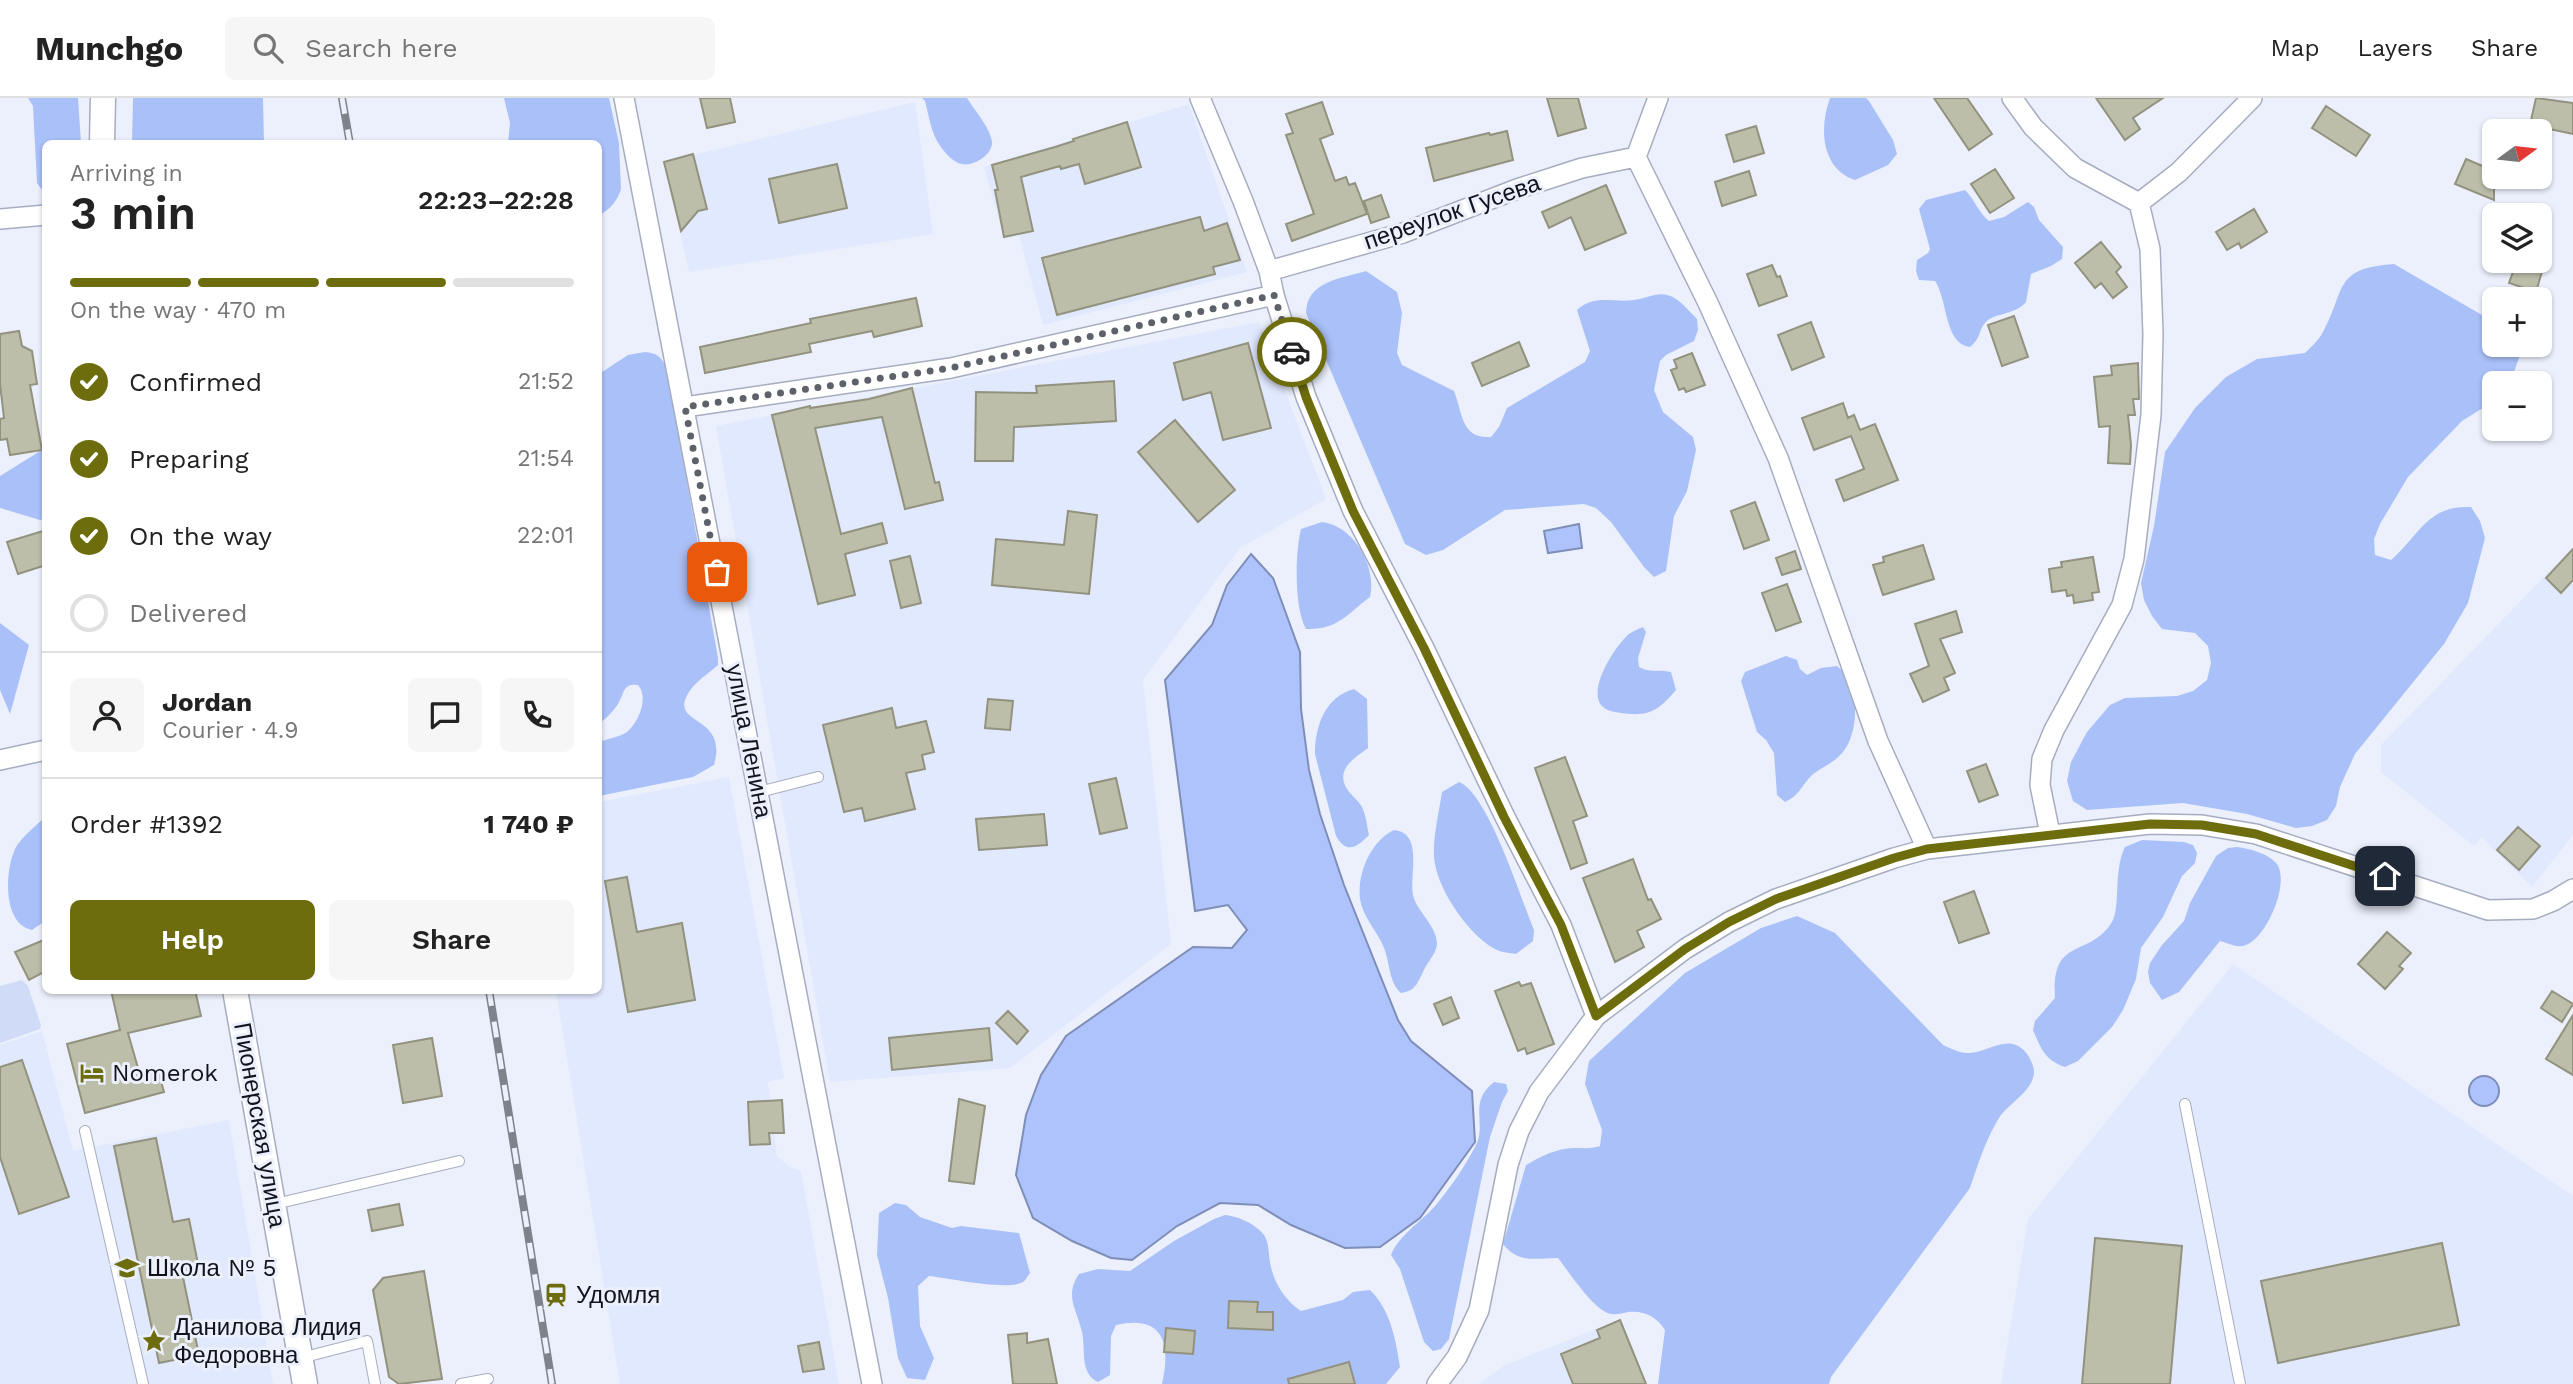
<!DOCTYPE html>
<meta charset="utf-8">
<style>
:root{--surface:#fff;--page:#f6f6f6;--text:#222;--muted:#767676;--line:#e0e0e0;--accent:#6e6d0d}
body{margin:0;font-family:"Work Sans",sans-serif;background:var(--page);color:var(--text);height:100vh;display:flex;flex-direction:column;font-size:26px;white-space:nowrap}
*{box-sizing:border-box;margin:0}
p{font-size:23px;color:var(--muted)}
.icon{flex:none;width:38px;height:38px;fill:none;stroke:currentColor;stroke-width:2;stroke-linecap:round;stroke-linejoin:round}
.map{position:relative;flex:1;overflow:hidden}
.details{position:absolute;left:42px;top:42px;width:560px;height:854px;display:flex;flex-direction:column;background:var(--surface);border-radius:10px;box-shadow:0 2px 5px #0004}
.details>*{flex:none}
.needle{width:46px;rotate:75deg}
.buttons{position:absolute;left:2482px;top:21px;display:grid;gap:14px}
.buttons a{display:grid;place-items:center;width:70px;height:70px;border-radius:10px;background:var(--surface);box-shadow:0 2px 5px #0004;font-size:35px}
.pin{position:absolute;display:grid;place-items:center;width:60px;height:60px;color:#fff;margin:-30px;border-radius:14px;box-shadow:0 4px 10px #0006}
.courier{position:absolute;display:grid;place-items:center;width:70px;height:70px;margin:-35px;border:5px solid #6e6d0d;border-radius:50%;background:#fff;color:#222;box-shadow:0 2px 9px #0007}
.overview em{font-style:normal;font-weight:600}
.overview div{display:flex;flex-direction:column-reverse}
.overview{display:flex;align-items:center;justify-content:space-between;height:119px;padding:0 28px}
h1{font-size:46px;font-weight:600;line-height:52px}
.bar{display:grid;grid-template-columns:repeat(4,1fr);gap:10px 7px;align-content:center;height:84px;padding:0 28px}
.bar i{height:9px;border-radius:5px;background:var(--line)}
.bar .active{background:var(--accent)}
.bar p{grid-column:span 4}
.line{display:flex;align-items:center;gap:18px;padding:0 28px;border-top:2px solid var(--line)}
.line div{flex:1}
.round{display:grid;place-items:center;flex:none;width:74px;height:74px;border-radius:10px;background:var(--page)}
ol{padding:0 28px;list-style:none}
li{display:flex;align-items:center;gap:21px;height:77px}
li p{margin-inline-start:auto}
li .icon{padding:7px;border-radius:50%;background:var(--accent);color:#fff;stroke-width:4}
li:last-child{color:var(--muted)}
li i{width:38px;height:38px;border:4px solid var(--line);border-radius:50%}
.action{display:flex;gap:14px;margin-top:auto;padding:14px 28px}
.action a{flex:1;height:80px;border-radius:10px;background:var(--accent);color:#fff;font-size:28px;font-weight:600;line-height:80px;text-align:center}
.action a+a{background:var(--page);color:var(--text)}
header{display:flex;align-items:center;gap:42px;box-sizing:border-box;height:98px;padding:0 35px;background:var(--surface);border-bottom:2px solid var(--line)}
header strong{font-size:33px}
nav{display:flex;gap:38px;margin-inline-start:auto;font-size:24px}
.search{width:490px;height:63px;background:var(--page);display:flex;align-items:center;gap:18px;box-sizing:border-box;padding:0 24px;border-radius:10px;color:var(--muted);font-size:26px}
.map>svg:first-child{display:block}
</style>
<header>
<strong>Munchgo</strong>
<div class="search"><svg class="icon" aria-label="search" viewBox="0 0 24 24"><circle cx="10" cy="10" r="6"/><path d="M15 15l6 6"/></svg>Search here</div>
<nav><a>Map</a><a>Layers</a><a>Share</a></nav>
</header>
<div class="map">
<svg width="2573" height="1286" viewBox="0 0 2573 1286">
<rect width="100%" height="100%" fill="#ebf0fc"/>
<path fill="#e1e9ff" d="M915,4L933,136L689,174L664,64Z
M1189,6L1247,174L1043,227L1019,137L1004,139L984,69Z
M1259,224L1326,401L1240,450L1143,582L1171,846L1010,970L830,984L716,328Z
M2573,449V737L2532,789L2481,739L2474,748L2381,674V647Z
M729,679L784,980L768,984L770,1002H782L784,1035L774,1036L777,1058L790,1069L801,1073L839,1286H620L556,893L598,892L599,704Z
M2233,866L2573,1098V1286H2001L2028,1121Z
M42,933L73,1053L229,1022L273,1286H0V947Z
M1620,1222L1647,1286H1479L1505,1267Z"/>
<path fill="#d0dbf7" d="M22,882L28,888L41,927L40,931L0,945V888Z"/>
<path fill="#aac0f8" d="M28,0H78L81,45L46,46L45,96L37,85L33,8Z
M133,0H263L264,45H132Z
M504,0H609L619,45L621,91C618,102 609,113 599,117L598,46L508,45L510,25Z
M922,0H967C975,13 989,28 992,43C994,56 973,69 962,66C954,65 945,55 941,49C931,36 929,18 925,3Z
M1830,0H1866L1869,3L1893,42L1897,56L1888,67L1855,82C1821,71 1819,29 1830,0Z
M1965,92C1975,102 1978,114 1989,123L2004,119L2028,104L2034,109L2039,122L2063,149L2062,161L2051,168L2031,176L2026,204C2014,218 1994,214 1985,225C1978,233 1982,239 1970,249C1944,246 1948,202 1935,183L1919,182L1916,173L1917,162L1928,155L1930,151L1919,111L1926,102Z
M2394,166L2494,224V247H2517L2519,260L2510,285H2494V303L2462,323L2408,379L2380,426L2374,441L2375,457L2391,462C2420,437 2427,407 2471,409L2480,423L2485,440L2468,505L2444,546L2355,656L2340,689L2336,708L2327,722L2312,728L2296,730L2247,716L2183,705L2087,712L2073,703L2067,683L2071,664L2087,634L2110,607L2125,600L2177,598L2193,593L2207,582L2211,565L2208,548L2195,535L2162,531L2152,518L2144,502L2141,485L2154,428L2165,354L2195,310L2226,279L2257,261L2305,255C2311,249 2319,242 2323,234C2346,193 2332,170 2394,166Z
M1366,173L1397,194L1402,215L1397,255L1402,267L1454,293C1463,316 1461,341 1491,339L1499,329L1507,310L1585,264L1590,253L1577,212C1595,196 1613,205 1634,202C1645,201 1657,194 1667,197C1678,199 1689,213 1697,221L1698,232L1694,243L1666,257L1660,263L1654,292L1663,314L1693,339L1696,352L1687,393L1674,418L1666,473L1654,479L1644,469L1611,424L1596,410L1584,406L1505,412L1443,452L1426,457L1405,446L1306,215C1307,183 1340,181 1366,173Z
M645,254C657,255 661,259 667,270L718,560V567C709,575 695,584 689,594C667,629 729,615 714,667L693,679L599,698L598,644C607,641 620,639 627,634C639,624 649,599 638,587C623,585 625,594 619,604C615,612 606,621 599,625V276L628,257Z
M45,350V421L40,422L0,410V378Z
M1322,424C1354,428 1377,468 1370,499C1347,516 1338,532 1306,531C1294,510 1295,455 1301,431Z
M0,525L29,547L10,616L0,592Z
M1643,529L1646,534L1638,560L1639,569C1649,575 1659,571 1671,574L1676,592C1658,613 1649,619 1621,615C1614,614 1606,613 1601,607C1588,590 1615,548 1629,536C1633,533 1638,531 1643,529Z
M1786,558L1797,562L1800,571L1807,577L1821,570L1837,568C1860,585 1860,633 1843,654C1834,665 1822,669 1812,677C1802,687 1799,698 1785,704L1777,697L1774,655L1766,642L1757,634L1741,583L1745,574Z
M1354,591L1367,601L1368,650C1354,660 1335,672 1347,691C1351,697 1358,702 1362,709C1366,717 1367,728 1369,737C1357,749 1347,757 1336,738L1315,656C1315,628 1325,599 1354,591Z
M1459,684C1488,695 1521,801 1534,832L1533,843L1516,856C1509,855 1500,854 1495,851C1468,837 1435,788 1434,758C1433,738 1439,714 1442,694Z
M45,719V823L32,832C2,826 5,772 15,751C21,739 36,728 45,719Z
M1394,732C1424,735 1409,777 1413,797C1417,815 1442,832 1436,851C1434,857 1426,867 1423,874C1417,886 1415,893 1401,895C1389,885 1390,865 1384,850C1378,834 1362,818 1360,801C1357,775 1371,743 1394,732Z
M2142,742L2184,744L2193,747L2197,755L2195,765L2182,778L2163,819L2141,850L2136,881L2123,912L2112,929L2078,963L2065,969C2045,962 2041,951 2033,932L2035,923L2055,900C2051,837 2089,861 2112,824C2121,808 2113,773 2125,749Z
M2237,749C2250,751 2268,755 2277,766C2290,785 2267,839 2246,847C2238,851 2228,845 2220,843L2179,894L2162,902L2150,885L2148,874L2150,865L2162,847L2184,823L2190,805L2216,758L2228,750Z
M1797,818L1835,835L1943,947C1950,950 1961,956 1969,955C1984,955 2001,941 2016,947C2023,950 2028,956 2031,963C2044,988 2010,1003 1999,1020C1986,1041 1978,1066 1970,1090L1831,1279L1829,1286H1658L1665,1232C1657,1219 1644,1212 1628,1214C1624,1215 1616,1217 1611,1216C1594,1213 1569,1174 1558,1160C1535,1160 1519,1166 1503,1146L1526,1067C1541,1058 1559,1049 1577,1050C1586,1050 1590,1051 1600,1048L1602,1032L1585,986L1589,963L1685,875L1761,830Z
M1494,984L1506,986L1508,993L1502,1004L1490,1039L1449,1241L1441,1251L1433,1253L1424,1244L1400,1171L1391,1157C1399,1137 1421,1124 1435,1108C1450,1090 1464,1070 1475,1049C1488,1026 1467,1005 1494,984Z
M895,1105L906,1107L920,1119L952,1130L961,1128L1019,1135L1030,1175C1027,1178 1026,1182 1023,1184C1008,1193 948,1180 929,1178L918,1188L920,1228L934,1260L925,1282L907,1280L898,1260L888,1200L877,1157L879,1115Z
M1225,1117C1237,1118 1256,1126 1264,1137C1270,1146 1268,1158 1271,1169C1275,1187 1286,1203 1301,1213L1343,1202L1353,1194L1370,1192C1390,1211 1396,1242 1400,1269L1386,1286H1162C1171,1246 1164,1216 1116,1227L1111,1238L1110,1277L1098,1284C1079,1275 1086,1251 1082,1234C1077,1212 1064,1198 1079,1176L1098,1171L1130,1173L1174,1143L1214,1121Z"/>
<path fill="#aec3fb" stroke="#7f8eb8" stroke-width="2" d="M1579,426L1582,450L1548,455L1544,433Z
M1251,456L1273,480L1300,554L1301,611L1309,672L1320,716L1344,787L1398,922L1411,943L1472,993L1475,1044L1420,1120L1380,1149L1345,1150L1291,1127L1258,1107L1220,1105L1177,1128L1132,1162L1111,1160L1072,1143L1033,1120L1016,1077L1026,1017L1041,977L1066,938L1193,849L1232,850L1247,832L1228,807L1195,813L1165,582L1212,527L1227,487Z
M2469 993a15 15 0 1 1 30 0a15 15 0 1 1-30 0Z"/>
<path fill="#bdbeaa" stroke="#92927f" stroke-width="2" d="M700,0H730L735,24L707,30Z
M1547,0H1578L1586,30L1558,38Z
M1934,0H1967L1992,36L1969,52Z
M2096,0H2163L2133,20L2140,31L2125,42Z
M2536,0L2573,5V36L2530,27Z
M1322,4L1333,36L1320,41L1335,83L1346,79L1349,87L1355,85L1367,116L1292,143L1286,126L1314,116L1286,37L1293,35L1286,16Z
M2326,8L2370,37L2356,58L2312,30Z
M1127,24L1141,69L1085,86L1079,66L1061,71L1060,68L1021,79L1033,133L1004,139L995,92H998L992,67L1055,49L1074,43L1073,41Z
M1756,28L1764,55L1734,64L1726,37Z
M1507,33L1513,62L1434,83L1426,50L1489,35L1490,37Z
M693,56L707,111L698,113L681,133L664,64Z
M2466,61L2494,73V102L2455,86Z
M837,66L847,110L779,125L769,81Z
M1995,71L2014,100L1990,115L1971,86Z
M1749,73L1756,97L1722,108L1715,84Z
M1606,87L1626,135L1585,152L1571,119L1549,130L1542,114Z
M1381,97L1389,119L1371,125L1364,103Z
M2254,111L2267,134L2241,150L2239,145L2227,152L2216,134Z
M1200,119L1204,133L1227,125L1240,162L1213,169L1215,176L1057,217L1042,160Z
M2101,144L2121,169L2116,174L2127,189L2113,200L2101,185L2095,190L2075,165Z
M2517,163H2545L2536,194L2509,185Z
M1772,167L1777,179L1780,178L1787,198L1759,208L1747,176Z
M916,200L922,228L874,239L872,233L809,246L811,254L705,275L700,249L811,225L810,221Z
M2014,218L2028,259L2002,268L1988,227Z
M1811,224L1824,259L1792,272L1778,237Z
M19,233L22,248L32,253L37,286L30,287L42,352L10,357L7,341L0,342V321L4,320L0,286V236Z
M1519,244L1529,268L1482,288L1472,265Z
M1248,245L1271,330L1223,342L1211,294L1183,302L1174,265Z
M1692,255L1705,287L1686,294L1684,290L1679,292L1671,272L1677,270L1674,262Z
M2138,265L2139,301H2133L2135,317H2128L2131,347L2130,366L2108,365L2110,328L2099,329L2094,279L2112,277L2111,268Z
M1114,283L1116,323L1014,329L1013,363H975L976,294L1037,295L1036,288Z
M912,290L935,385L939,384L943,402L905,411L882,319L815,330L841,436L882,425L887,445L845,456L855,497L818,506L772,317L810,308V310L869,301Z
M1843,305L1848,320L1854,317L1860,332L1875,326L1898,382L1844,403L1836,382L1864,371L1851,338L1814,352L1802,320Z
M1175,322L1235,392L1198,424L1138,354Z
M1755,404L1769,442L1744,451L1731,413Z
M1068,413L1097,417L1089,496L992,487L996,441L1064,447Z
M46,432V467L18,476L7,444Z
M1923,447L1934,481L1883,497L1873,467L1884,464L1883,459Z
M2573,451V482L2561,495L2546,480Z
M1795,453L1801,471L1782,477L1776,460Z
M910,458L921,505L901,510L890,463Z
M2093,459L2099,494L2092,495L2093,502L2074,505L2073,497L2067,498L2066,492L2052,494L2049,471L2062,469L2061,464Z
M1787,486L1801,524L1776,533L1762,495Z
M1956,513L1962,534L1940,541L1955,575L1944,580L1949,592L1923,604L1910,576L1929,568L1915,526Z
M988,601L1013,603L1010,632L985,630Z
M892,610L896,630L926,623L934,654L922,657L925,671L906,675L915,711L865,723L862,710L844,714L823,627Z
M1565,659L1587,718L1573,723L1587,765L1571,771L1535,670Z
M1986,666L1998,697L1979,704L1967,673Z
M1116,680L1127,730L1100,736L1089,686Z
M1044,716L1047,747L979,752L976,721Z
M2518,729L2540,748L2519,772L2497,752Z
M1633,761L1648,802L1651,801L1661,821L1637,833L1644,849L1615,864L1583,780Z
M627,779L637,834L682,825L695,902L628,914L605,783Z
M1974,793L1989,835L1959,845L1944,804Z
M2387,834L2411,855L2399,868L2403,871L2385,891L2358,866Z
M46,841V873L29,882L15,854Z
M1519,884L1521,888L1531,885L1554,946L1527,956L1525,950L1518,953L1495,893Z
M111,892H195L201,918L128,935L140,977L158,972L164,994L85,1015L67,946L120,932Z
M2552,893L2573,906L2562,924L2541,910Z
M1451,899L1459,920L1443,927L1434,906Z
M1008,913L1028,933L1017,946L996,925Z
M2573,917V977L2546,961Z
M989,930L992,962L892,972L889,940Z
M432,940L442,998L403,1005L393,947Z
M22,962L69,1099L19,1116L0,1059V969Z
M959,1001L985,1008L974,1086L949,1083Z
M782,1002L784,1035H769L770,1046L750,1047L748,1004Z
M156,1040L173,1124L189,1121L200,1176L183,1179L199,1257L159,1265L114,1048Z
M399,1106L403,1127L372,1133L368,1112Z
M2095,1140L2182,1148L2170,1286H2082Z
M2442,1145L2459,1227L2278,1265L2261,1183Z
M424,1173L442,1281L399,1286L389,1279L373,1192L383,1180Z
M1229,1203L1258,1204L1257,1214H1273V1232L1228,1230Z
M1620,1222L1646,1286H1573L1561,1256L1600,1240L1597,1232Z
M1166,1230L1195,1233L1193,1256L1164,1254Z
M1027,1235V1245L1048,1241L1057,1286H1013L1008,1237Z
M819,1244L824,1271L803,1274L798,1248Z
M1349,1264L1355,1286H1289L1288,1281Z"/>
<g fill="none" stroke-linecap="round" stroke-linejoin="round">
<g stroke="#a6adc0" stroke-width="12">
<path id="service" d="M759,694L818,679
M2185,1006L2240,1286
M85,1033L143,1286
M275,1106L459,1063
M301,1260L367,1243L375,1286
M461,1286L488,1281"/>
</g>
<g stroke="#a6adc0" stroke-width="22">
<path id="minor" d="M624,0L872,1286
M1200,0L1243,103L1269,173L1274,197L1306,299L1353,413L1424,550L1505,719L1561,827L1596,918
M1658,0L1636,59L1708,205L1778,360L1878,643L1927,751
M2012,0L2033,29L2075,70L2139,105
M2139,105L2179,74L2252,0
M0,121L46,117
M1269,173L1403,135L1517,91L1582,70L1636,59
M685,309L951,270L1274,197
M0,662L46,652
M2050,736L2040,687L2042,661L2054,632L2122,507L2134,461L2151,317L2153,236L2150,151L2139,105
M1437,1286L1457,1259L1479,1212L1508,1067L1519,1033L1539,994L1596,918L1685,851L1729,824L1776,801L1894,760L1927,751L2150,726L2202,727L2256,736L2488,812L2533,811L2553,803L2573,791"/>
</g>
<g stroke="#a6adc0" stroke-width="27">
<path id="tertiary" d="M102,46L103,0
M235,892L305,1286"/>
</g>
<use href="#service" stroke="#fff" stroke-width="10"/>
<use href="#minor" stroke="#fff" stroke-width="19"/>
<use href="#tertiary" stroke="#fff" stroke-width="24"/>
<g stroke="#7e828b" stroke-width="8">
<path id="rail" d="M342,0L350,46
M489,892L552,1286"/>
</g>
<use href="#rail" stroke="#ebf0fc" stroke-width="5" stroke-dasharray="16" stroke-linecap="butt"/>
</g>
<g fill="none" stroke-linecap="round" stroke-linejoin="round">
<path stroke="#5d6169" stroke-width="7" stroke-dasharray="0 12.6" d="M717,474L685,309L951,270L1274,197L1292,254"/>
<path stroke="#6e6d0d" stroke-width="9" d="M1292,254L1306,299L1353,413L1424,550L1504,719L1561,827L1596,918L1685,851L1729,824L1776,801L1894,760L1927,751L2150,726L2202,727L2256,736L2385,778"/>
</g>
<defs>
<g id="hotel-bare" transform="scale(1.89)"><path d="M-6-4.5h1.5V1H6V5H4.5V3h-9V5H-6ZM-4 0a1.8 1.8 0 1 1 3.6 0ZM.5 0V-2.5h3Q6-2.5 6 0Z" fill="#6e6d0d" stroke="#ebf0fc" stroke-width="2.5" paint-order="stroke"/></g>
<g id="school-bare" transform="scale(1.89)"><path d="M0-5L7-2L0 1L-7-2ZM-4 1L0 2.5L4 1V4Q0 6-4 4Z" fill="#6e6d0d" stroke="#ebf0fc" stroke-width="2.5" paint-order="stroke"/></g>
<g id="station-bare" transform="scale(1.89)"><path d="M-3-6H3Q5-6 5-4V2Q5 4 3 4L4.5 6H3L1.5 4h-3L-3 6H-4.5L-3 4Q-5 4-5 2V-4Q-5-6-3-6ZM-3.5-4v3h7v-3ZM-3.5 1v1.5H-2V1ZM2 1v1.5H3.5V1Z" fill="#6e6d0d" stroke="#ebf0fc" stroke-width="2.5" paint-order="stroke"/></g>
<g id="sight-bare" transform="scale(1.89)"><path d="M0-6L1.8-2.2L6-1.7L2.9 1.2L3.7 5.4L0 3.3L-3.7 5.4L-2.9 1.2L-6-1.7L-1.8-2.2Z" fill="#6e6d0d" stroke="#ebf0fc" stroke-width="2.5" paint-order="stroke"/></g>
</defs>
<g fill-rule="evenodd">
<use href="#hotel-bare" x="92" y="975"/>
<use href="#school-bare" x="127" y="1170"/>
<use href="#station-bare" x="556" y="1197"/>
<use href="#sight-bare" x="154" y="1243"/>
</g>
<g text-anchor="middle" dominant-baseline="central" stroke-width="6" stroke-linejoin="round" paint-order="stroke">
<g font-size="24" fill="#11141a" stroke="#ebf0fc">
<text transform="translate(1452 114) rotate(-19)">переулок Гусева</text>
<text transform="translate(749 643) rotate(79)">улица Ленина</text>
<text transform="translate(260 1027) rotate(80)">Пионерская улица</text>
</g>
<g font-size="24" fill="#11141a" stroke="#ebf0fc" text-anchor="start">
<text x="112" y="975">Nomerok</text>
<text x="147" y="1170">Школа № 5</text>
<text x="576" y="1197">Удомля</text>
<text x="174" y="1229">Данилова Лидия<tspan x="174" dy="28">Федоровна</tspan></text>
</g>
</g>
</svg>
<div class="buttons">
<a><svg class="needle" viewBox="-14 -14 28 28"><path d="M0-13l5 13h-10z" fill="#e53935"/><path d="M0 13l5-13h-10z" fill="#767676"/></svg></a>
<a><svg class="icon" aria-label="layers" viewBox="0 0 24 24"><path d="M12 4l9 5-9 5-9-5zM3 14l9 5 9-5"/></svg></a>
<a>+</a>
<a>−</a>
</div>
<div class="pin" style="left:717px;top:474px;background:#ea580c"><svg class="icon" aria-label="bag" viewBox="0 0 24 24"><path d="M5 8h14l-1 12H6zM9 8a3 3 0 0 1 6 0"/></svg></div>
<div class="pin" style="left:2385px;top:778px;background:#1f2937"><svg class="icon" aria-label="home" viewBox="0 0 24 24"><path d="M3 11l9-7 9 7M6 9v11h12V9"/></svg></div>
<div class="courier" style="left:1292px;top:254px"><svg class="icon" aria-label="car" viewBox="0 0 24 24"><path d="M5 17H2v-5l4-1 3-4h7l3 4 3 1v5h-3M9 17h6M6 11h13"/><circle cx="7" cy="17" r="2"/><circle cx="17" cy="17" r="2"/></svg></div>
<section class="details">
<div class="overview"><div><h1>3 min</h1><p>Arriving in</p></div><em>22:23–22:28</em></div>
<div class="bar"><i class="active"></i><i class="active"></i><i class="active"></i><i></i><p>On the way · 470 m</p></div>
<ol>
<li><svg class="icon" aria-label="check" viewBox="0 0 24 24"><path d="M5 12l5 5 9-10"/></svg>Confirmed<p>21:52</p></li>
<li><svg class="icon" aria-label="check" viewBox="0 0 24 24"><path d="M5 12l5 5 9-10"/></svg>Preparing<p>21:54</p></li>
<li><svg class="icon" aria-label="check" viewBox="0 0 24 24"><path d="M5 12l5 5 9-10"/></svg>On the way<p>22:01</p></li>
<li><i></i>Delivered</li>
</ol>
<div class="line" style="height:126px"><a class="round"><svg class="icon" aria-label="person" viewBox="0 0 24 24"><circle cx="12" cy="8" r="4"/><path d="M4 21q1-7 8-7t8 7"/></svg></a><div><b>Jordan</b><p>Courier · 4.9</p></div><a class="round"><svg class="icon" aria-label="chat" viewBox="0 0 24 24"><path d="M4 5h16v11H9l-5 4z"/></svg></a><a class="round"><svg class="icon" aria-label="phone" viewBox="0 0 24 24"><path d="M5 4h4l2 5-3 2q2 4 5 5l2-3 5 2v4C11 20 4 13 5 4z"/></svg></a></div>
<div class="line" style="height:91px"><div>Order #1392</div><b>1 740 ₽</b></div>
<div class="action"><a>Help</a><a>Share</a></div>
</section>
</div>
